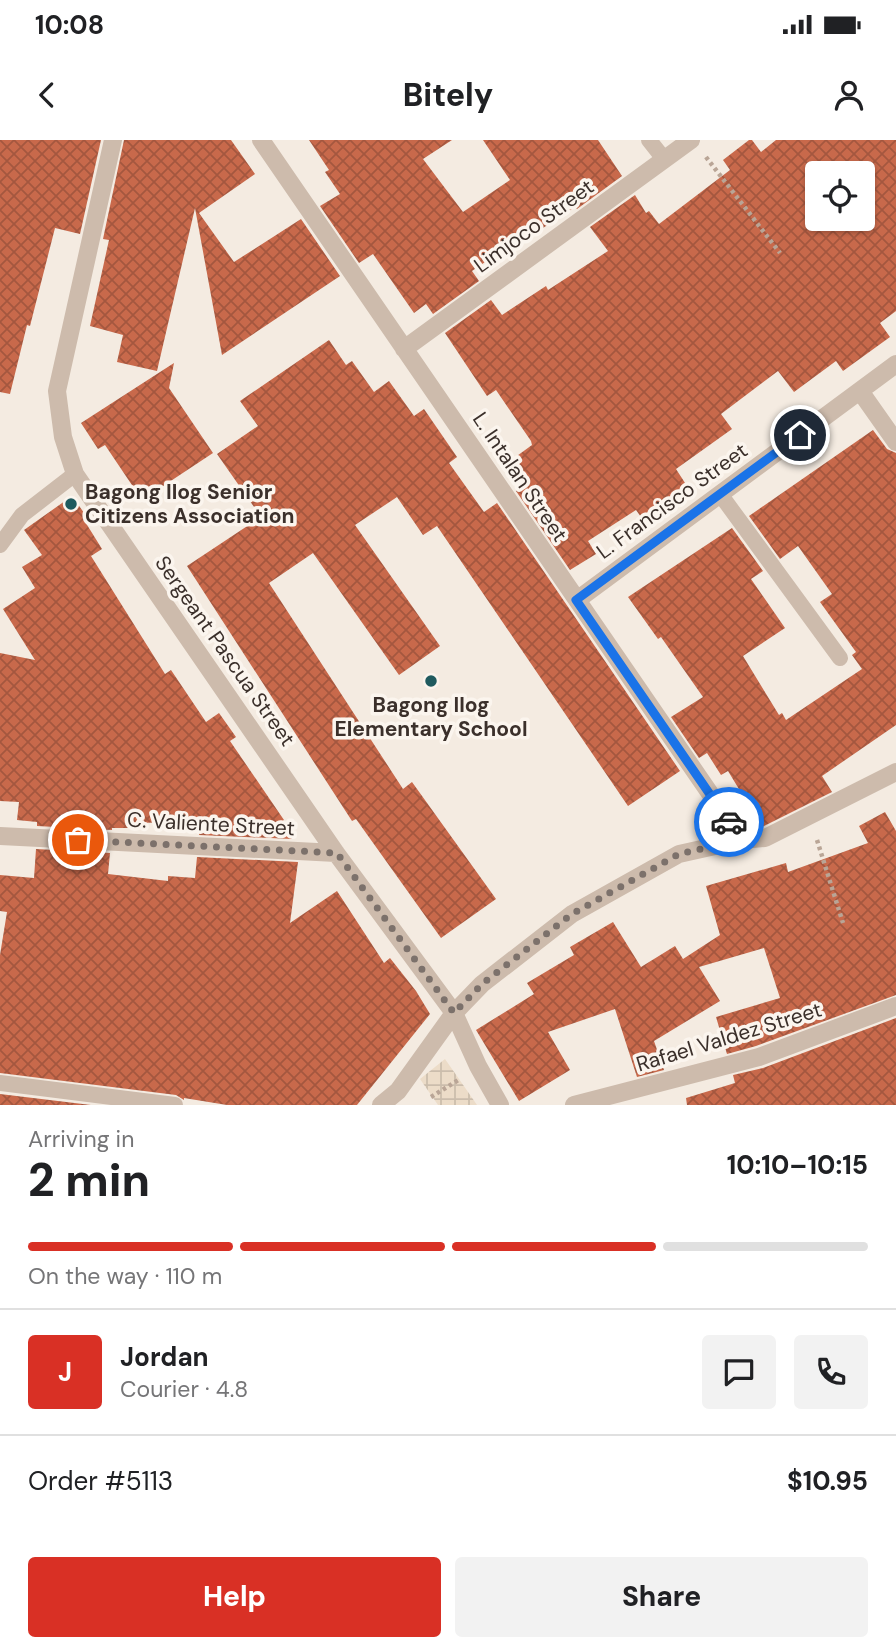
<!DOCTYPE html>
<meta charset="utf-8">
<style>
:root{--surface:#fff;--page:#f2f2f2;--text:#202124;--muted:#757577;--line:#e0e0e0;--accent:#d93025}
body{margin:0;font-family:"DM Sans",sans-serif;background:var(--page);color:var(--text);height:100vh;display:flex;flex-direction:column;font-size:26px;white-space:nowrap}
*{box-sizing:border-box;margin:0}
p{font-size:23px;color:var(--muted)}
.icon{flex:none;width:38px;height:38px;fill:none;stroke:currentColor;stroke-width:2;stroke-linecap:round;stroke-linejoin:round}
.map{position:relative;height:965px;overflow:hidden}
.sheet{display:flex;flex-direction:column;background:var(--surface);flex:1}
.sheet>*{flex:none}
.fabs{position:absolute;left:805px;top:21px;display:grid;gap:14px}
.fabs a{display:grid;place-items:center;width:70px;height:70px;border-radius:7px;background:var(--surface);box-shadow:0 2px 5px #0004;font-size:35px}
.pin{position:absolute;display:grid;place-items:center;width:60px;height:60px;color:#fff;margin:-30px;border:4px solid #fff;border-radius:50%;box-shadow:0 2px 7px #0007}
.courier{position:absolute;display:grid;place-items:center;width:70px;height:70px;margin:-35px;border:5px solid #1a73e8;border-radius:50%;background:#fff;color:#222;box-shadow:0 2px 9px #0007}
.summary em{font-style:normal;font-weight:800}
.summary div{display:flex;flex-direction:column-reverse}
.summary{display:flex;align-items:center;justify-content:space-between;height:119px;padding:0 28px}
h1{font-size:46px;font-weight:800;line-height:52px}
.bar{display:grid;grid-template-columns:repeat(4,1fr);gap:10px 7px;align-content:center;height:84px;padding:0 28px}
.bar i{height:9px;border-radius:5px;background:var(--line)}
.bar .active{background:var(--accent)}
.bar p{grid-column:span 4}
.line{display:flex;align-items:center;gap:18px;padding:0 28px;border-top:2px solid var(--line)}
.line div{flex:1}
.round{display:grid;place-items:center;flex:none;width:74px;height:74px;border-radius:7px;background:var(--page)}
.action{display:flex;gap:14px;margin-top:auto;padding:14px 28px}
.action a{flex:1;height:80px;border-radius:7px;background:var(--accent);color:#fff;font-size:28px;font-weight:800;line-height:80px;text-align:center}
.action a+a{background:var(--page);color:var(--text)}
.status{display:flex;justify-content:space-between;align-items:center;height:49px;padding:0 35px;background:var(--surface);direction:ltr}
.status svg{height:19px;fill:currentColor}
header{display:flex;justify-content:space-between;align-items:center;height:91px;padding:0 28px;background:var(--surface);font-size:32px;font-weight:800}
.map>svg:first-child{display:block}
</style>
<div class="status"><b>10:08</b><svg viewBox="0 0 49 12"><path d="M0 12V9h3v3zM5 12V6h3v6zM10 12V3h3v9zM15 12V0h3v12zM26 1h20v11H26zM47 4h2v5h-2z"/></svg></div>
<header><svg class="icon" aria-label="back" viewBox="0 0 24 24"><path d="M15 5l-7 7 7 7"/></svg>Bitely<svg class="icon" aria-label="person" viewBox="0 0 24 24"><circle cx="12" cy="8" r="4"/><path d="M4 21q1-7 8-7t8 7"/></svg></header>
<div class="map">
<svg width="896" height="965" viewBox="0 0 896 965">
<defs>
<pattern id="plaza-grid" width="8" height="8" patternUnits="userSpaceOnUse" patternTransform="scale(1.75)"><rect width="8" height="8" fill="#ecdcc8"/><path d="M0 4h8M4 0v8" fill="none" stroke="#cbbdac"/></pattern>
<pattern id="building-cross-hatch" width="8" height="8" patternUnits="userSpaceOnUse" patternTransform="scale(1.75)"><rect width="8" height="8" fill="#c8694b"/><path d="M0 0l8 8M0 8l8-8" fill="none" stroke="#a4573f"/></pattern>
</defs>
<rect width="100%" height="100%" fill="#f4ebe1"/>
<path fill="url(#plaza-grid)" d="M445,919L459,939L477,965H438L420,939Z"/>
<path fill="url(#building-cross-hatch)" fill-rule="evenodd" d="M0,0H101L80,94L55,88L30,186L27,185L10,254L0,252Z
M124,0H231L255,34L199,73L234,122L301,79L340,136L222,215L195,68L157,231L117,222L123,195L90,186L109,100L103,99Z
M309,0H452L423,19L463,72L510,40L483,0H598L622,36L577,69L575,67L543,88L541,84L472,131L479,141L433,174L426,164L414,173L373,114L359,123L320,66L340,54L325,32L329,30Z
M749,0H752L761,12L776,0H896V171L880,183L890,197L843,231L836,221L794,252L778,231L721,274L732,289L676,329L687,346L641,377L636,370L588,401L596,414L570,430L516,351L527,343L510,321L532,305L531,301L496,250L487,256L445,193L491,160L502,175L546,146L548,150L608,111L590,87L635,55L646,73L649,71L659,84L730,30L723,20ZM817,33H863V79H817Z
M329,200L346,225L352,221L374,252L389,241L414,276L424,269L457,317L449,323L484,372L497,363L680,631L628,666L437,386L423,395L397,357L355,385L440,506L399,535L313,413L269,443L403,649L412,642L496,759L441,798L356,679L352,681L187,426L261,377L217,314L258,286L240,261Z
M174,223L169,248L213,313L142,360L105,305L98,309L81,283Z
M873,290L887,309L896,313V585L822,636L832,652L762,687L728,631L721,635L707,613L699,618L671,577L703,557L661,497L658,499L628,457L732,388L763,431L751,439L785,488L743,516L779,575L782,573L786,580L862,529L852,515L856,512L820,462L832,454L798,406L780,419L749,376Z
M72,356L87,377L84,380L102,409L91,416L165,534L171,530L206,582L219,573L236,597L230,601L284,680L280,683L292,699L199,695L201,682L129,683V688H112V690L37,686V682L17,680L19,662L0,661V513L35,520L3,469L35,448L22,427L42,415L24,390Z
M885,672L896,691V855L756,906L727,914L716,877L780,858L764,808L699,827L720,861L654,901L664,930L637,937L615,869L548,892L570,930L519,961L476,890L534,854L527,843L574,815L570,807L613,782L641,827L675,806L683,819L720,795L706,746L786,723L788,732L868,703L859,686Z
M36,709L110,713L108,734L168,741V736L195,738L197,717L298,722L290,783L337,751L384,823L390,818L416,851L430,874L357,965H227L184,958V960L176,955L0,933V815L7,772L0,771V735L34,738Z
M896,878V965H687L686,958L735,943L733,935L763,928Z
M0,954L91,965H0Z"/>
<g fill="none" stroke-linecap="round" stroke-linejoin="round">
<path stroke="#b9a596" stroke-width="4.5" stroke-dasharray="3.5 3.5" stroke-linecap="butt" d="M706,17L780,113
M817,700L843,783
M431,957L460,939"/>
<path stroke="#cdbbac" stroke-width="16" d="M649,0L664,19
M720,354L840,518
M0,405L22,375L75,334
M0,943L175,965"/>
<path stroke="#cdbbac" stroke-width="18" d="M113,0L57,251L63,297L75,334L336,713L454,873L478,926L500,965
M261,0L742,700
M404,209L691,0
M860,251L896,302
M577,460L896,224
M0,696L336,713
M381,965L398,951L454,873L482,844L572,774L679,714L742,700L765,698L896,632
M574,965L759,917L896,866"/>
</g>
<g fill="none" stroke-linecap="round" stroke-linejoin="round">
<path stroke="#7c716b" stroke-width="7" stroke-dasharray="0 12.6" d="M78,700L337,713L454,873L482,844L572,774L679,714L742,700L729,682"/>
<path stroke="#1a73e8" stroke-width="9" d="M729,682L576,460L800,295"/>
</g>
<g fill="#1f5a5e" stroke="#fbf5ee" stroke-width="2.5">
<circle cx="71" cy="364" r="7"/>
<circle cx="431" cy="541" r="7"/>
</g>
<g text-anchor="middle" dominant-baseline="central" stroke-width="7" stroke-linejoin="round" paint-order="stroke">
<g font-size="21" fill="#3b302b" stroke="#fbf5ee">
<text transform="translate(534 86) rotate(-36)">Limjoco Street</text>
<text transform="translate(520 337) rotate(56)">L. Intalan Street</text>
<text transform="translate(672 361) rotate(-36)">L. Francisco Street</text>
<text transform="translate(225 511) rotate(55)">Sergeant Pascua Street</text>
<text transform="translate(211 684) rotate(3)">C. Valiente Street</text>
<text transform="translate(729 897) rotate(-17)">Rafael Valdez Street</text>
</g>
<g font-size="21" font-weight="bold" fill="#3b302b" stroke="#fbf5ee" text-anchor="start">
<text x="85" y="352">Bagong Ilog Senior<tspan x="85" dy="24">Citizens Association</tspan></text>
<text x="431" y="565" text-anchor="middle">Bagong Ilog<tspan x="431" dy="24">Elementary School</tspan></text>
</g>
</g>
</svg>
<div class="fabs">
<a><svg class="icon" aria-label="locate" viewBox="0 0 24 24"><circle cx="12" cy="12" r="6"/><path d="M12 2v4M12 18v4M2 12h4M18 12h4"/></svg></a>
</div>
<div class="pin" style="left:78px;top:700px;background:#ea580c"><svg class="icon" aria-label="bag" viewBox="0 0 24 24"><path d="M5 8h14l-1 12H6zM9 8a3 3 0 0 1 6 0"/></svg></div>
<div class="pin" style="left:800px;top:295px;background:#1f2937"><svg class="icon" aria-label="home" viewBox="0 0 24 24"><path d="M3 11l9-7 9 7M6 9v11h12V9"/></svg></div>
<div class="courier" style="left:729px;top:682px"><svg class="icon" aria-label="car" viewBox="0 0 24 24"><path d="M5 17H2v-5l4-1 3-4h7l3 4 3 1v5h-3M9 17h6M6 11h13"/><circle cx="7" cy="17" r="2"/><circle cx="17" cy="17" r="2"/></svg></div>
</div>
<section class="sheet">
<div class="summary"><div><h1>2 min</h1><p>Arriving in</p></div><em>10:10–10:15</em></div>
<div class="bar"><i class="active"></i><i class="active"></i><i class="active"></i><i></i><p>On the way · 110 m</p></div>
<div class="line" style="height:126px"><b class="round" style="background:var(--accent);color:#fff">J</b><div><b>Jordan</b><p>Courier · 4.8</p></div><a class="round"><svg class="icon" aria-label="chat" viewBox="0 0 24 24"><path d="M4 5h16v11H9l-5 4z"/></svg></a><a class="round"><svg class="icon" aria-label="phone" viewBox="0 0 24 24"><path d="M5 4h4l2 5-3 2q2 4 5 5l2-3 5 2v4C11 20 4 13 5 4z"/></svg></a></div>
<div class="line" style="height:91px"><div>Order #5113</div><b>$10.95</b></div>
<div class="action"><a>Help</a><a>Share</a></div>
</section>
